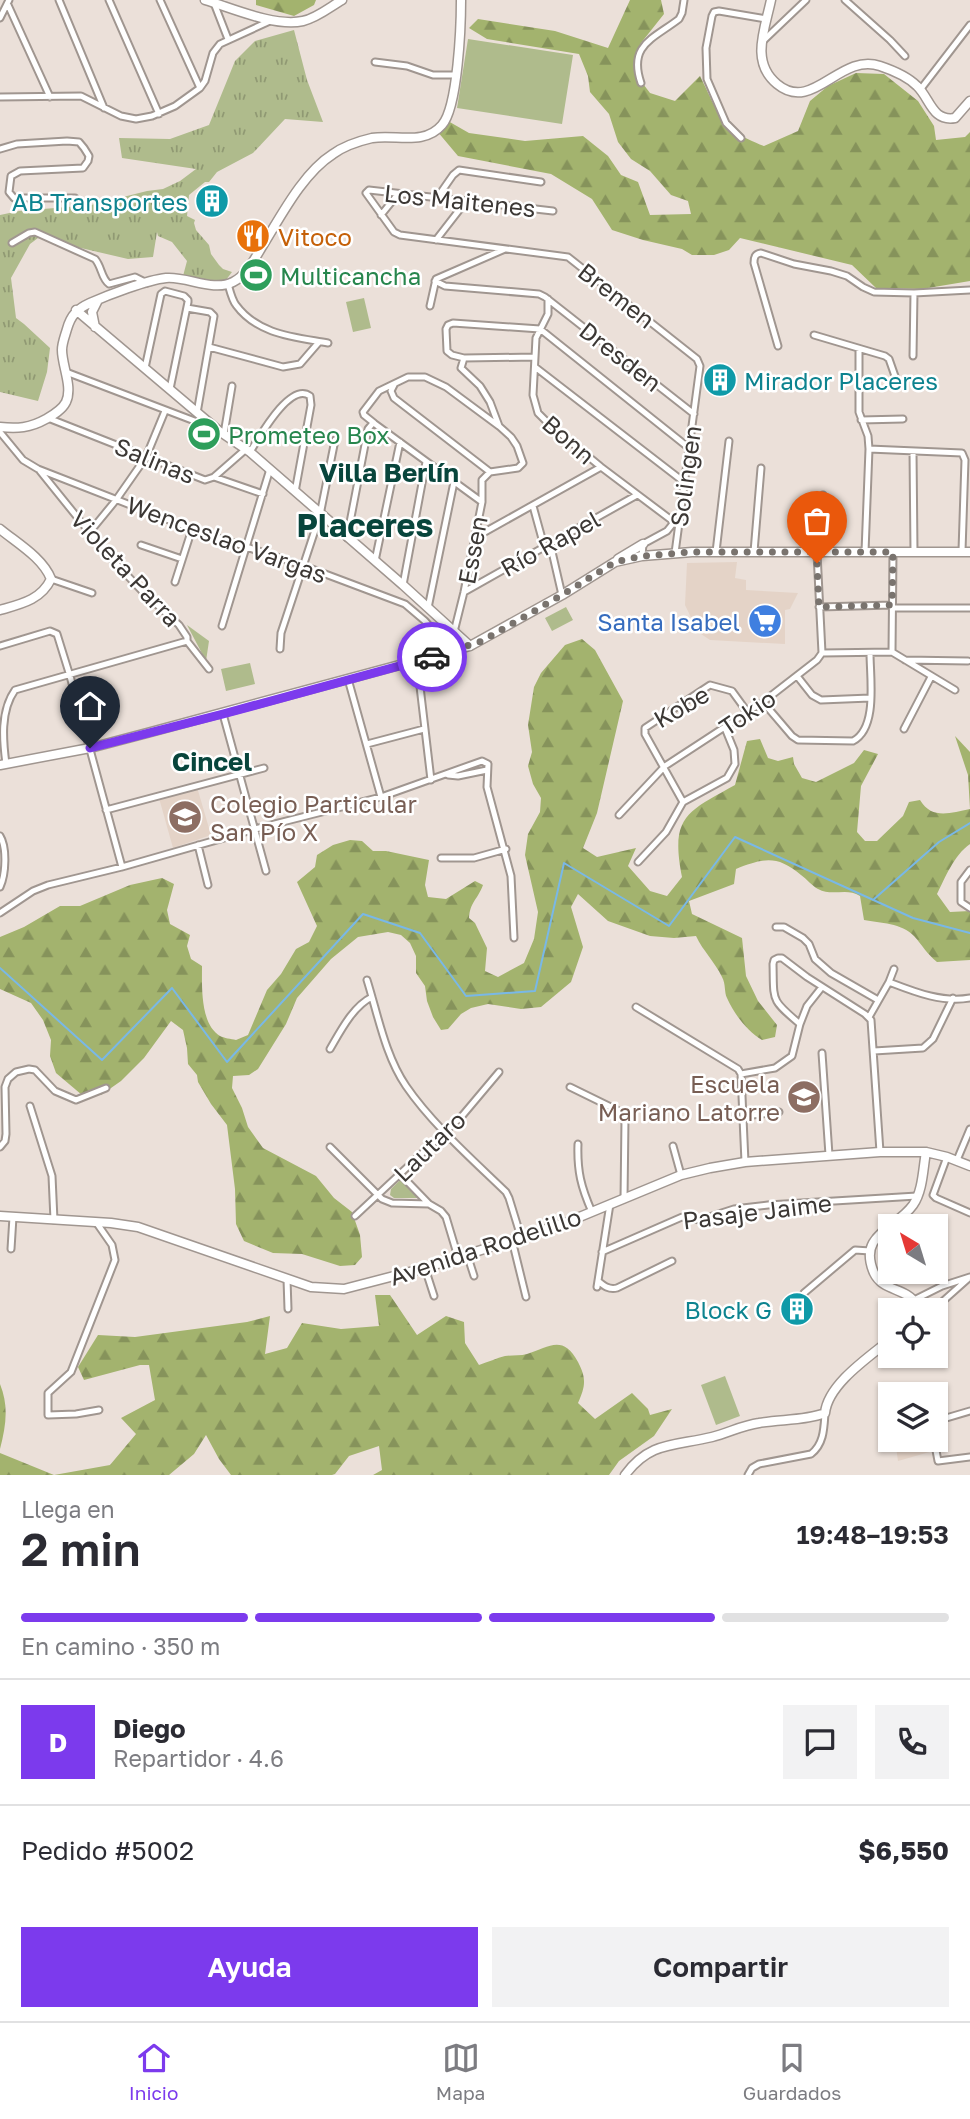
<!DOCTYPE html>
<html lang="es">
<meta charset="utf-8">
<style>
:root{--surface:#fff;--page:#f2f2f3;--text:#2b2b33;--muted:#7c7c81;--line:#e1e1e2;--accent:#7c3aed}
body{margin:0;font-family:"Golos Text",sans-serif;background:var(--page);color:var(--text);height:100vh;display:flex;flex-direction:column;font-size:26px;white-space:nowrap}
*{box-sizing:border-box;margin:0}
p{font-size:23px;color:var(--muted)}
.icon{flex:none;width:38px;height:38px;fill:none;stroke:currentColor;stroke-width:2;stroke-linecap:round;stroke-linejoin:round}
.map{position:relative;height:1475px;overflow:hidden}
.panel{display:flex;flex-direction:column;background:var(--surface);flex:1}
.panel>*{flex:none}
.needle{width:46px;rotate:322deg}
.tools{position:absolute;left:878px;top:1214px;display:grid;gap:14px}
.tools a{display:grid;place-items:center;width:70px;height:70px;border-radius:0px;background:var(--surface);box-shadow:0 2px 5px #0004;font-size:35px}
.pin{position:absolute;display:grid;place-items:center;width:60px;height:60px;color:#fff;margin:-72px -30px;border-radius:50% 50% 50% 0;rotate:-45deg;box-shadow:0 0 7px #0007}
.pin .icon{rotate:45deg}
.courier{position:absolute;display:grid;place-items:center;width:70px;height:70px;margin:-35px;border:5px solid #7c3aed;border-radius:50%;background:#fff;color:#222;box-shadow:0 2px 9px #0007}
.overview em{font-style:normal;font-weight:600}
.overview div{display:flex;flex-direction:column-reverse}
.overview{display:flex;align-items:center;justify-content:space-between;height:119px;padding:0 21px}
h1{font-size:46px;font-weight:600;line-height:52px}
.bar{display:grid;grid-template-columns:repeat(4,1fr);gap:10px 7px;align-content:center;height:84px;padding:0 21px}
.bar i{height:9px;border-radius:5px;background:var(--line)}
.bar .on{background:var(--accent)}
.bar p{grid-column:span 4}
.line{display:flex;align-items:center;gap:18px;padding:0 21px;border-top:2px solid var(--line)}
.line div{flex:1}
.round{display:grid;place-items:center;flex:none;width:74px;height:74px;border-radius:0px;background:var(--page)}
.primary-button{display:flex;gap:14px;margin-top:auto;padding:14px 21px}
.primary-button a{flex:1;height:80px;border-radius:0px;background:var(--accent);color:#fff;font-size:28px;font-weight:600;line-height:80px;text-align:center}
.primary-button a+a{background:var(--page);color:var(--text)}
.dock{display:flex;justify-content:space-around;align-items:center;height:98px;border-top:2px solid var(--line);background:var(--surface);font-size:19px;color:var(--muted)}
.dock a{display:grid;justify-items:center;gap:4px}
.dock .on{color:var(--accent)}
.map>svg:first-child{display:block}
</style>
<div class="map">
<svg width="970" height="1475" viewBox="0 0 970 1475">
<defs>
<pattern id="grass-tufts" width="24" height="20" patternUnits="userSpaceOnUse" patternTransform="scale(1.75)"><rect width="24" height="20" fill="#afbb8c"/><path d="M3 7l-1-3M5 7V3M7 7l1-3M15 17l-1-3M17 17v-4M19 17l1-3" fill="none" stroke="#909973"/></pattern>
<pattern id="forest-firs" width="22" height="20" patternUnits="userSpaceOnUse" patternTransform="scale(1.75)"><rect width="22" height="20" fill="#a3b36e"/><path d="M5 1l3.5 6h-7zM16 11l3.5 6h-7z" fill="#86935b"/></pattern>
</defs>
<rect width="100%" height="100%" fill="#ebe0d9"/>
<path fill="#e4d3c7" d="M737,562L735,578L746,580V590L798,593L790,609L785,610V644L710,640L698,632L685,605L687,563Z
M197,787L211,835L173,848L159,798Z
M939,1390L943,1411L936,1412V1395H891V1400L890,1392Z
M895,1440H932L933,1451L898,1461Z"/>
<path fill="url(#grass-tufts)" d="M294,30L307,80L323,122L285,119L253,153L217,172L209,182H205L189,195L187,216L195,220L194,223L196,230L209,245L211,254L219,265L223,269L232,272L226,280L217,284L183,276L187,261L172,242L158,236L157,232L153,257L128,259L38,238L30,244L11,278L16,318L24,324L50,348L47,372L38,401L0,392V215L19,211L91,205L147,191L163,189L180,181L196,169L122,158L119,138L170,139L209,125L235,61L255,41Z"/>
<path fill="url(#forest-firs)" d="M256,0H316L314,5L294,16L256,5Z
M630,0H661L664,14L641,43L637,76L650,93L675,101L700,76C720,116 720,129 764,146L798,131L810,101L828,86L856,73L884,74L918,101L934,126L936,140L965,137L970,132V281L922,289L876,288L852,265L740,238L729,250L714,255H692L682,249L643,240L612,230L592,199L551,174L458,156L437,131L448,121L469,133L525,141L583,136L608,156L621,175L638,182L650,215L691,214L688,201L671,195L650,171L631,159L618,142L609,114L590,92L588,76L579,54L487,39L469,28L478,19L555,31L608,48Z
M582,639L595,650L623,701L597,813L583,848L597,857L636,848L628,866L650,891L667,896L682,877C670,816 687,812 735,785L747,741L760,739L768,758L778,761L793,757L794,764L802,778L816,782L854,763L864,750L878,754L861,786L857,832L865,841H877L903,816L909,802L920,800C932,820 950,813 970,809L968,775L955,736L970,752V844C954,855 945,878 937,894L950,912L970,911V960L937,962C927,954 922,945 914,936C902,923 880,923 864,920L860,896C846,887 833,897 818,889C812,886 807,879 801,875C777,855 764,858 736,869L734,884L689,901L692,914L742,938L746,976L758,1001L777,1025L775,1037L762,1040C747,1031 734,1014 727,998C724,992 726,984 722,977C715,962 703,951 696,936L674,938L650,936L608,921L578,894L571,907L583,947L571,982L541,1007L521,1009L488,1004L471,1008L461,1014L448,1029L441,1030L433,1017L427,1001L425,986L416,973V956L410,943L401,935L388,932L358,937L331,959L297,998L286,1024L258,1069L249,1075L233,1076L232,1088L242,1108L248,1127L263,1148L316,1176L334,1198L352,1212L360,1235L362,1257L355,1265L340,1266L302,1254L273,1253L244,1241L236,1224L235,1189L227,1125L211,1104L198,1082L197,1075L188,1064L187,1048L183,1030L171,1021L144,1058L121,1081L101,1095H82L56,1073L50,1056L51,1040L43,1020L31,1003L0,989V937L24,927L60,906H80L130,885L162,878L174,884L167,910L170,924L190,935L187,946L191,959L202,966C202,986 200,1024 220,1036C224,1038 231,1039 236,1040L248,1035L267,990L281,974L296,949L309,942L317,926L297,882L315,867L317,855L333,845L350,840L362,841L373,851H386L429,860L425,885L428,897L446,899L475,881L483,885C478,899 470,902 469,918L475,923L487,948L485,971L498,977L524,963L534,939L538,912L525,855L528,834L540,812L541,798L533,784L528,766L532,752L528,725L534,687L541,673L565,645Z
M375,1295H390L417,1335L446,1316L464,1322L465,1343L479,1365C488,1362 497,1358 505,1356C512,1355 520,1356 527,1354C549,1347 563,1334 578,1362C587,1379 585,1387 578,1403L595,1419L632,1393L648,1409L650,1415L672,1409L654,1436L619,1461L609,1475H373L382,1470L379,1446L349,1456L335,1474L332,1475H231L219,1459L206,1435L194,1454L169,1475H0V1453L54,1475L110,1465L136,1434L121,1418L155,1400L149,1365H140L84,1380L78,1367L98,1335L135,1337L247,1322L270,1316L265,1354L287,1348L302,1323L341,1329L379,1326Z
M0,1384C9,1406 6,1426 0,1449Z"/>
<path fill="#afbb8c" d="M468,39L573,55L562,124L457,108Z
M258,259L270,267L253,291L242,283Z
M364,298L371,328L353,332L346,302Z
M566,607L573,620L552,631L545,618Z
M187,625L209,641L206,661Z
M250,663L255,684L226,691L221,669Z
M401,1179L419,1198H394L390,1195L391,1189Z
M725,1376L740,1416L716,1425L701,1385Z"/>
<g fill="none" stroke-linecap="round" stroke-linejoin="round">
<path stroke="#79b8e7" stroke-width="2" d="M873,900L939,842L970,823
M0,968L102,1060L172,988L227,1062L363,914L420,933L466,996L535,991L564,863L669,926L735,837L913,918L970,933"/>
<g stroke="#a09690" stroke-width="9">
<path id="street" d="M59,0L104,108
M109,0L159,114
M160,0L200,88
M845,0L890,40L905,56
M214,3L228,39
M8,5L50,97
M0,18L9,0
M763,41L806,0
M375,62L407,66L433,75H456
M641,83C628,45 653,39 679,19L682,13L684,0
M920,90L970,25
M0,97L81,96L121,116L136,119L152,116L175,106L200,88L205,81L213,53L220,44L270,21
M741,138L726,123L707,79L706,48L712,16L714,12L719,11L766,19
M0,149L17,144L67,141L79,142L84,148L89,156L88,161L83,168L20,171L11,176L9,192L14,198H75
M437,198L453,175L459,170L541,182
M553,211L369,190L366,193L394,232L400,235L568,257L697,359L700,366L675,553
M381,215L398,194
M436,240L467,200
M12,243L29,233L35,232L95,259C102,267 101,278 109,284L135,277L147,283
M435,281L445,286L539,294L545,297L694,414
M228,284C230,291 232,300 236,305C258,335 295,337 328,343
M548,299V314L536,338L533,395L538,413L549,424L601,467L678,525
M430,306L436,279L505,249
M187,308L210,312L214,316L197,413
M814,335L885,356L889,359L896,379
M778,346L754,263C754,257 755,254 761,253L794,264L831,271L847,276L863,287L874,292L914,293L970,290
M209,347L283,367L300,364L319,342
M859,349V412L868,436L869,449L865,552
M913,356L914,293
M535,357L464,358L452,355L447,351L446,329L448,325L453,323L540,329L689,448
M464,358L461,368L480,386L490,402L499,426
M535,367L684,482
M145,368L161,294L165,291L184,296L188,300V302L170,389
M66,372L213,428
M394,385L391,391L394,398L490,472
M48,418L205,480L214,477L263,494
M861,420L903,419
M374,423L364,415L363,412L379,391L408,377H425L446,387L500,427L511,437L517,446L523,463L518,468L490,472
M0,432L23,460L38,469L192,529L304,566L405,604L425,621L452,652
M224,434L232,386
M869,449L962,453L965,460L962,551
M913,451L914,551
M250,452C259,438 290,381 310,396L311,405L295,492
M40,471L107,554L143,592L179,625L187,637V641L209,669
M214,477L246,449
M533,506L544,546
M89,533L116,500L146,457L165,411
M347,538L368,429L373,423L375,424L482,502
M474,538L601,467
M550,543L562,595
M141,545L182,559
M716,552L729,441
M754,552L761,468
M817,553L822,653
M822,553L823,495
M642,556L643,544L667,531L675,521
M375,561L400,442
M51,579L92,593
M175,582L192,529
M403,585L426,462
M464,592L637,495
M819,607L892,605
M428,608L454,482
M892,608H970
M222,626L270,469
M454,632L464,592L482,502V480L490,472
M0,646L50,631L57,634L70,676L122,867
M280,649L281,633L320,515L335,440
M892,652L893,552
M892,652L955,690
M905,660L968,661
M417,661L431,780
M797,676L812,695L821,700L870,698
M348,679L381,797
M763,702L792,736L798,740L853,741C878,728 870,678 870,653
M223,714L266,871
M904,729L931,677
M367,744L424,729
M6,764C3,741 0,711 15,690L187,641
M448,775L458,776L487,770
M683,802L645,734V728L710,685L732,691L748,713
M106,810L264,768
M619,815L665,766L763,702L817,660L822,653L892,652
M0,836C7,847 6,874 0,887
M198,845L208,885
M441,858H474L506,849
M638,862L666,832L683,802L727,778L735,764L734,750L725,728
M970,870L961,882V902L970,908
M0,913L33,891L48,885L122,867L255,829L381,797L482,761L488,764L487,787L511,876L514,938
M776,927H784L803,938L809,944L815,959L831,973L878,1000
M367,980C378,1015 385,1055 406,1086C432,1124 473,1160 506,1192L509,1198L521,1237
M889,982C915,992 942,1003 970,998
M636,1007L738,1069L741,1074L745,1162
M869,1017L889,982L894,969
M800,1024C770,999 774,1001 773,964L774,960L778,958H782L807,977L865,1014L871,1020L880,1152
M330,1049C340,1032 353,1006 372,997
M874,1051L923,1048L933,1039L953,998
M822,1053L829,1155
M741,1074L775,1068L792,1056L800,1024L807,1006L822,987
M570,1087L617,1110L625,1119L624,1199
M30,1106L52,1176L54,1220
M744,1116L779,1112
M578,1144C577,1171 581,1187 592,1212
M673,1146L681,1175
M0,1147L5,1141L6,1134L5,1087L8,1079L16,1072L29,1069L35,1070L55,1091L76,1100L106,1088
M330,1147L382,1199L392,1203L429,1204
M947,1157L933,1195L936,1198L970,1213
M957,1160L970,1129
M400,1174L429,1204L441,1211L446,1217L458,1257
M355,1216L462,1116L499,1072
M96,1222L112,1245L115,1260L71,1372L48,1393V1415L76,1414L99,1410
M512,1240L526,1297
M11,1249L13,1217
M602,1252L682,1217L700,1220L734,1209L768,1205L917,1196
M467,1254L474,1276
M425,1268L434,1296
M287,1279L288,1309
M598,1281C604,1286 609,1290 617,1288L672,1261
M597,1287L610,1204
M804,1293L855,1250L870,1251
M914,1300L942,1286L970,1277L942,1302L938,1308
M936,1421L970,1411
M934,1440L938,1461L970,1457
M748,1475L752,1468L759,1464L811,1454C824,1444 824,1428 825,1413"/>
</g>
<g stroke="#a09690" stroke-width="11">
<path id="secondary" d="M205,0C232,8 274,27 303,21C317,18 330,7 342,0
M771,0C765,29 750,62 777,84C813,114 840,52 880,66C892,70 908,77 917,86C930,98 932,122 955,118L970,101
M76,310L219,431L250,452L403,585L470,646
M95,327L92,312L98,300
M0,427C17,429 30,428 46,419C53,415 62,410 66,402C73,387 62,366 62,350C62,343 65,336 67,329C71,315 77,309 90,303C108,295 147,280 166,278C187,276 213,292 233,282C247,275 255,258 263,245C281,216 303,173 333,154C344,146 359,141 372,138C396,134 424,146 442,125C458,107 461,25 461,0
M0,529C17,543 43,558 51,579C41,600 21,604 0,610
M618,559L643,544
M0,765L90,748L147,733L470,646L562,595L615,562L642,556L692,552H970
M0,1216L111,1223L138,1227L311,1287L344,1289L425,1268L565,1223L681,1175L710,1168L745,1162L880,1152H926L947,1157L970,1166
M916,1311V1304C906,1287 883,1292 874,1273C857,1234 896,1229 913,1205C923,1191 923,1168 926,1152
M625,1475C650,1441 675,1446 712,1437C728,1433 743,1425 759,1423C781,1419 804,1421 825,1413C828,1384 869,1357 891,1339"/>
</g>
<use href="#street" stroke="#fff" stroke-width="5"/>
<use href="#secondary" stroke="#fff" stroke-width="8"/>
</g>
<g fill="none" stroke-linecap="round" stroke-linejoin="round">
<path stroke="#79736e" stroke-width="7" stroke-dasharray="0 12.6" d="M432,657L482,641L562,595L615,562L642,556L692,552H893L892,605L819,607L817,563"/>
<path stroke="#7c3aed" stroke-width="9" d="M90,748L223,714L432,657"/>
</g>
<defs>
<g id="building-disc" transform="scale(1.75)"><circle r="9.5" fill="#0f9aa8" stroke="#fff"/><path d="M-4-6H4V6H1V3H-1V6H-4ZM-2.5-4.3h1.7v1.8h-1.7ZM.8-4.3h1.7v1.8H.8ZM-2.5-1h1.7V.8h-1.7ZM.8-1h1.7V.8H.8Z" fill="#fff"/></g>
<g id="restaurant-disc" transform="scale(1.75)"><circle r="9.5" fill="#e8710a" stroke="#fff"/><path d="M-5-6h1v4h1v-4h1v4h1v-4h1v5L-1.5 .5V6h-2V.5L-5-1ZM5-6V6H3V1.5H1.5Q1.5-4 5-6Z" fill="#fff"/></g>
<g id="stadium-disc" transform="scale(1.75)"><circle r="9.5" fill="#2e9e5b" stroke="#fff"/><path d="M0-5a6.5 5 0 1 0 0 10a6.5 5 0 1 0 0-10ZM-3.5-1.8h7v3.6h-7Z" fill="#fff"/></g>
<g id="supermarket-disc" transform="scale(1.75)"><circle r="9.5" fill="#3f7fe0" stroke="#fff"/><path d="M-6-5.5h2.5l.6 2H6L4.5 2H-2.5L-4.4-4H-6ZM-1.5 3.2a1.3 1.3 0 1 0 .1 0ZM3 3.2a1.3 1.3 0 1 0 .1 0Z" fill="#fff"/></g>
<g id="school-disc" transform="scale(1.75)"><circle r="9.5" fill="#8d6e63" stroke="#fff"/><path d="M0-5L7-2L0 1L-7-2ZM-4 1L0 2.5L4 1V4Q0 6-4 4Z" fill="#fff"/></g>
</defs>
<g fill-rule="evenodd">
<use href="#building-disc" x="212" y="201"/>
<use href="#restaurant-disc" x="253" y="236"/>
<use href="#stadium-disc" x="256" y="275"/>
<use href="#building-disc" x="720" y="380"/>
<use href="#stadium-disc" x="204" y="434"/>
<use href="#supermarket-disc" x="765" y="621"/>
<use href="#school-disc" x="185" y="817"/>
<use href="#school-disc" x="804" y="1097"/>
<use href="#building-disc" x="797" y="1309"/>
</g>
<g text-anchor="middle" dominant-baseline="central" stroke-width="5" stroke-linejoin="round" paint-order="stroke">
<g font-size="24" fill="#3c3835" stroke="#fff">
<text transform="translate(460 200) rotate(6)">Los Maitenes</text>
<text transform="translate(617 295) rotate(38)">Bremen</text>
<text transform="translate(621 356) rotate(38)">Dresden</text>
<text transform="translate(569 439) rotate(41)">Bonn</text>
<text transform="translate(155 460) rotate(22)">Salinas</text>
<text transform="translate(685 476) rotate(-82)">Solingen</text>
<text transform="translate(227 539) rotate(20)">Wenceslao Vargas</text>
<text transform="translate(550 543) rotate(-29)">Río Rapel</text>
<text transform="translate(472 550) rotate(-79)">Essen</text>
<text transform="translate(126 568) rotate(47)">Violeta Parra</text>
<text transform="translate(681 706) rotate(-30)">Kobe</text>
<text transform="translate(747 712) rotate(-34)">Tokio</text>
<text transform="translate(429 1146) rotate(-44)">Lautaro</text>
<text transform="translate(757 1211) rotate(-7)">Pasaje Jaime</text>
<text transform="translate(485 1246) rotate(-18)">Avenida Rodelillo</text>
</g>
<g font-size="24" fill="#0d838f" stroke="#fff" text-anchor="end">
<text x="188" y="201">AB Transportes</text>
<text x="744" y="380" text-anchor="start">Mirador Placeres</text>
<text x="772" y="1309">Block G</text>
</g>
<g font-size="24" fill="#c56008" stroke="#fff" text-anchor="start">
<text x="278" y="236">Vitoco</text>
</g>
<g font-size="24" fill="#27864d" stroke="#fff" text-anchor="start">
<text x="280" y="275">Multicancha</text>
<text x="228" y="434">Prometeo Box</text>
</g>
<g font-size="24" fill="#366cbe" stroke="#fff" text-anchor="end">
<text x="740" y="621">Santa Isabel</text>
</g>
<g font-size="24" fill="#785e54" stroke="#fff" text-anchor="start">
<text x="210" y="803">Colegio Particular<tspan x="210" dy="28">San Pío X</tspan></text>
<text x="780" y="1083" text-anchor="end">Escuela<tspan x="780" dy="28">Mariano Latorre</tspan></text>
</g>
<g font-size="26" font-weight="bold" fill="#08453c" stroke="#fff">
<text x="389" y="472">Villa Berlín</text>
<text x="212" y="761">Cincel</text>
</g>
<g font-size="32" font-weight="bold" fill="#08453c" stroke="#fff">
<text x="365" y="525">Placeres</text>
</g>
</g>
</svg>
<div class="tools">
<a><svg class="needle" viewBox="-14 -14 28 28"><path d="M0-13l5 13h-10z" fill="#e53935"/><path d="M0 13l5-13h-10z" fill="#7c7c81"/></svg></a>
<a><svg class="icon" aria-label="locate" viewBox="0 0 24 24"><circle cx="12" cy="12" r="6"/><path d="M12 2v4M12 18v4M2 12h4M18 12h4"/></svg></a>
<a><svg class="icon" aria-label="layers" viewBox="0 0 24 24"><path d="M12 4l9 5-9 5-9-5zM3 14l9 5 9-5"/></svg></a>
</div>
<div class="pin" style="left:817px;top:563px;background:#ea580c"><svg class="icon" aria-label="bag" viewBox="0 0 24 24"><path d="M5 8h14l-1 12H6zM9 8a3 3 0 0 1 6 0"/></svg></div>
<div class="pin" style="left:90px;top:748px;background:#1f2937"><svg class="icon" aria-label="home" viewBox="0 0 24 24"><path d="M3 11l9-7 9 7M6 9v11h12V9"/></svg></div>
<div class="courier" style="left:432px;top:657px"><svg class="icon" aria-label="car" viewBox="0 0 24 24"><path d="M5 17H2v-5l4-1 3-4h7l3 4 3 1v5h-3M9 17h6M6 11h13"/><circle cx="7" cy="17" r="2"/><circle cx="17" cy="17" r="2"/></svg></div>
</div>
<section class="panel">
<div class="overview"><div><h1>2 min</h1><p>Llega en</p></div><em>19:48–19:53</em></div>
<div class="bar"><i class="on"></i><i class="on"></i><i class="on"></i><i></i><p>En camino · 350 m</p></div>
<div class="line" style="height:126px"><b class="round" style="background:var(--accent);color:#fff">D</b><div><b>Diego</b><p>Repartidor · 4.6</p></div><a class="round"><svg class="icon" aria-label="chat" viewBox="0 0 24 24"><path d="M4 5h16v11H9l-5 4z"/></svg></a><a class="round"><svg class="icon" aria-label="phone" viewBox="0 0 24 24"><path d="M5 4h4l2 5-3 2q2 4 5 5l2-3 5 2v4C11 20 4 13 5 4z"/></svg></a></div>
<div class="line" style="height:91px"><div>Pedido #5002</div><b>$6,550</b></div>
<div class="primary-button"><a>Ayuda</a><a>Compartir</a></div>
</section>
<nav class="dock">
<a class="on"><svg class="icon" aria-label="home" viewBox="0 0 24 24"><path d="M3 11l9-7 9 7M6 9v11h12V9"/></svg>Inicio</a>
<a><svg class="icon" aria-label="map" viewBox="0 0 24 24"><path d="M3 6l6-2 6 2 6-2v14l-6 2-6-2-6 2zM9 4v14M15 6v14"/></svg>Mapa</a>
<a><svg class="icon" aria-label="saved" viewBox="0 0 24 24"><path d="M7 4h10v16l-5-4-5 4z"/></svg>Guardados</a>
</nav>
